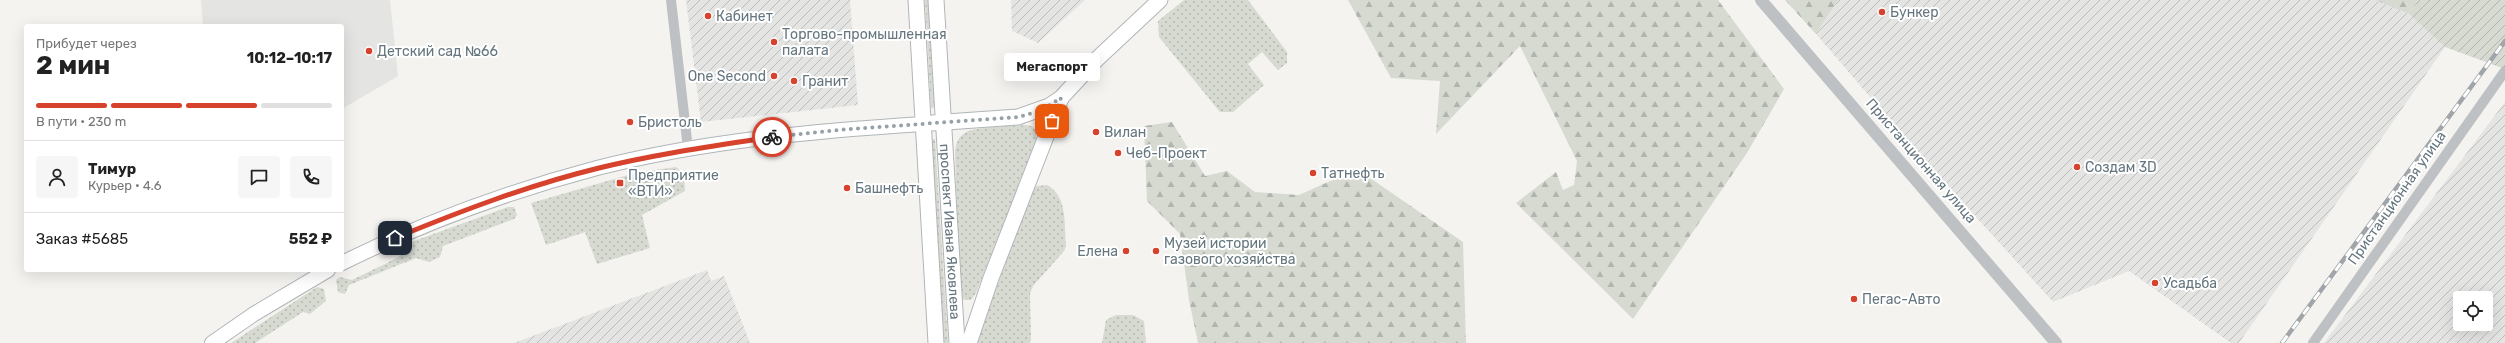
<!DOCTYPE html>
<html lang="ru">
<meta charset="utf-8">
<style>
:root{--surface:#fff;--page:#f6f6f6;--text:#222;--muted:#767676;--line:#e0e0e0;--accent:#d7422d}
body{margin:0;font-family:Rubik,sans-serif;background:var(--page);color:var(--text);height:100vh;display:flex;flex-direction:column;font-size:15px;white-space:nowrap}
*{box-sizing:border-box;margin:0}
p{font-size:13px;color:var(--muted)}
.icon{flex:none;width:22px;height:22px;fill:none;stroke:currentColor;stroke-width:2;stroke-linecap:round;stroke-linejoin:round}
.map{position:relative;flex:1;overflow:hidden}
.side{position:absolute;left:24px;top:24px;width:320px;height:248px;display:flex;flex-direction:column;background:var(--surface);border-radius:4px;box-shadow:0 4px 16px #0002}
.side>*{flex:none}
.controls{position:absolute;left:2453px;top:291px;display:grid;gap:8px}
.controls a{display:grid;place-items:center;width:40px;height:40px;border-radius:4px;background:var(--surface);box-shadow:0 4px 16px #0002;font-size:20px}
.pin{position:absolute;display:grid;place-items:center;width:34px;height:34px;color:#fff;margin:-17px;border-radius:8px;box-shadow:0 2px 6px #0006}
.courier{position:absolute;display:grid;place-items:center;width:40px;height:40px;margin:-20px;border:3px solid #d7422d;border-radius:50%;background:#fff;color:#222;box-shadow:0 1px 5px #0007}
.bubble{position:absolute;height:28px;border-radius:4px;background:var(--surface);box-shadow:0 4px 16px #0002;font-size:13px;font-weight:700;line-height:28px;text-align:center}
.head em{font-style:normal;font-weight:700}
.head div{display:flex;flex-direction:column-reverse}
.head{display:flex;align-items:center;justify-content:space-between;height:68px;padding:0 12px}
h1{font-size:26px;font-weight:700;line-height:30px}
.bar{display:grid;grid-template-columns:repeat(4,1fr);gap:6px 4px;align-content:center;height:48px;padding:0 12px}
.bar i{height:5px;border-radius:3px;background:var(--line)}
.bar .current{background:var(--accent)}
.bar p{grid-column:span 4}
.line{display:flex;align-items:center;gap:10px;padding:0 12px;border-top:1px solid var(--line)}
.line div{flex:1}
.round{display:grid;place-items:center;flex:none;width:42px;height:42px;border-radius:4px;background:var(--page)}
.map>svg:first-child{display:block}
</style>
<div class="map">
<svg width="2505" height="343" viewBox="0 0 2505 343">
<defs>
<pattern id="industrial-furrows" width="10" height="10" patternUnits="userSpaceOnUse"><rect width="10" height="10" fill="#e4e5e3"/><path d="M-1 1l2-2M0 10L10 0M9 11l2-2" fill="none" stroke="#bcbebd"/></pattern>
<pattern id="grass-dots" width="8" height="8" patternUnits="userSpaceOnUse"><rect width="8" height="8" fill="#d6dad1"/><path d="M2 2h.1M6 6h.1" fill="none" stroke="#b1b5af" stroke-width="1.8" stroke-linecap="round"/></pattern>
<pattern id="forest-firs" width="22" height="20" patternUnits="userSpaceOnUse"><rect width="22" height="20" fill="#d6dad1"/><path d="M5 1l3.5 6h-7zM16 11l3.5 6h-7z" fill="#b1b5af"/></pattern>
<pattern id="garden-furrows" width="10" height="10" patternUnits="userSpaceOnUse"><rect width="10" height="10" fill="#d6dad1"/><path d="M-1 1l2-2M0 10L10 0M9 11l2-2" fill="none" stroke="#b1b5af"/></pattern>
</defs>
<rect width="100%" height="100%" fill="#f4f3f0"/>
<path fill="#e4e5e3" d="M201,0H390L398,76L342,109V26H203Z"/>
<path fill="url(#industrial-furrows)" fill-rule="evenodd" d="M686,0H850L858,105L701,122Z
M1011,0H1085L1038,43L1012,31Z
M1838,0H2375L2409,14L2445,47L2239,343H2231L2129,271L2053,302L1919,154L1816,34Z
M2505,102V343H2324ZM2460,298H2486V324H2460Z
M707,270L711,281L724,276L750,343H514Z"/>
<path fill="url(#grass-dots)" d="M925,0H929L936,107L931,108Z
M1184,0H1248L1287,52V63L1278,70L1262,52L1248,64L1264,85L1233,112H1220L1159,37L1158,21Z
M1024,125L1032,126L1036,131V140L976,293L971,300H964L959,290L955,151C956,144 958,137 965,133C976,126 1010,127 1024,125Z
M931,139H935L948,343H943Z
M676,167L684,174L685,191L642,215L650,248L597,264L585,232L546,245L531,203L635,173Z
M1047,185C1068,196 1064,225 1066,246L1064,251L1033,286L1030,294L1031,340L1029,343H977L1031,190L1037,186Z
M508,207H514L517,215L514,219L443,246L440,257L429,262L416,258L349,285L345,294L338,292L336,280L340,277L352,280L399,257L403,245Z
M317,287L324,289L326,301L310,314L303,312L255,343H231Z
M1116,315H1133L1144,321L1146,343H1102L1106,320Z"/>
<path fill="url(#forest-firs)" d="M1348,0H1718L1784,89L1747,153L1633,319L1516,203L1556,172L1563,190L1574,185L1577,161L1520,46L1436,134L1440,81L1391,78Z
M1785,0H1838L1816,34Z
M2375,0H2418L2409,14Z
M1172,122L1205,176L1227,171L1255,192L1299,195L1357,169L1463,242L1466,343H1198L1189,300L1180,234L1147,201L1144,126Z"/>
<path fill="url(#garden-furrows)" d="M2418,0H2505V69L2445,47L2409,14Z"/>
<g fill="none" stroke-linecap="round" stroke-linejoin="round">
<g stroke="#b0b5b8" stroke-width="16">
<path id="secondary" d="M342,263C423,223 510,191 597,168C703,141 814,131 923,124
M212,343L254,314L328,270"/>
</g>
<g stroke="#b1b5b8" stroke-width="17">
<g id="primary">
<path d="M916,0L936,343"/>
<path id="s1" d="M936,0L957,343"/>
<path d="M932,123L1018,117L1049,106L1061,98L1097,59L1160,0"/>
<path d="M969,343L991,278L1061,98"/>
</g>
</g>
<path stroke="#bdc1c4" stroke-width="10" d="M671,0L688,149
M2313,343L2505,71"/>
<path stroke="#bdc1c4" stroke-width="12" d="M1761,0L2056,343"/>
<use href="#secondary" stroke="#fff" stroke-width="14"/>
<use href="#primary" stroke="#fff" stroke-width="15"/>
<g stroke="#9fa5a9" stroke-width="4.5">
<path id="rail" d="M2282,343L2505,41"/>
</g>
<use href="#rail" stroke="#fff" stroke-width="3" stroke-dasharray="9" stroke-linecap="butt"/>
</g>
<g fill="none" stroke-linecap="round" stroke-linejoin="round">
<path stroke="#97a2a7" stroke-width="4" stroke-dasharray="0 7.2" d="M772,137L838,130L1018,117L1040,111L1061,98L1052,121"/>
<path stroke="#d7422d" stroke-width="5" d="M395,238C461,211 529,185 599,168C656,154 714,146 772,137"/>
</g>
<g fill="#d7422d" stroke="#fff" stroke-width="1.5">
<circle cx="1882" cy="12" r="4"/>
<circle cx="708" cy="16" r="4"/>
<circle cx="774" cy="42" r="4"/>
<circle cx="369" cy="51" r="4"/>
<circle cx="774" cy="76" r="4"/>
<circle cx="794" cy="81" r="4"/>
<circle cx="630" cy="122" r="4"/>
<circle cx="1096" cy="132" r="4"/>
<circle cx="1118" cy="153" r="4"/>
<circle cx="2077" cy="167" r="4"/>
<circle cx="1313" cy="173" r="4"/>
<rect x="616" y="179" width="8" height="8" rx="2"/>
<circle cx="847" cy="188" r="4"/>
<circle cx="1126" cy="251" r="4"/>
<circle cx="1156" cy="251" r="4"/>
<circle cx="2155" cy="283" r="4"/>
<circle cx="1854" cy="299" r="4"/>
</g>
<g text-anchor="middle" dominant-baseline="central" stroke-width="4" stroke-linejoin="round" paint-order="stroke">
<g font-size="14" fill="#65767f" stroke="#fff" text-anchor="start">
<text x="1890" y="12">Бункер</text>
<text x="716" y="16">Кабинет</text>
<text x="782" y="34">Торгово-промышленная<tspan x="782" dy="16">палата</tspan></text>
<text x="377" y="51">Детский сад №66</text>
<text x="766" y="76" text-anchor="end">One Second</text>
<text x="802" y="81">Гранит</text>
<text x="638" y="122">Бристоль</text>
<text x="1104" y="132">Вилан</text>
<text x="1126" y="153">Чеб-Проект</text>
<text x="2085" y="167">Создам 3D</text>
<text x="1321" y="173">Татнефть</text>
<text x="628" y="175">Предприятие<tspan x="628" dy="16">«ВТИ»</tspan></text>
<text x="855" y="188">Башнефть</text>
<text x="1164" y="243">Музей истории<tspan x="1164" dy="16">газового хозяйства</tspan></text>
<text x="1118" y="251" text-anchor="end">Елена</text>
<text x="2163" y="283">Усадьба</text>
<text x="1862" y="299">Пегас-Авто</text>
</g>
<g font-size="14" fill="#65767f" stroke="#fff">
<text transform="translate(1921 161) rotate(49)">Пристанционная улица</text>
<text transform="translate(2397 198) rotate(-55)">Пристанционная улица</text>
<text stroke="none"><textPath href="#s1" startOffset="232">проспект Ивана Яковлева</textPath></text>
</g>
</g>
</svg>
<div class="controls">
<a><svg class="icon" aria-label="locate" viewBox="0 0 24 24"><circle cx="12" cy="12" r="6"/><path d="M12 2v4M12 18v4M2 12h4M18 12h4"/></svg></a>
</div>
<div class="pin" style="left:1052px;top:121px;background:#ea580c"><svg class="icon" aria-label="bag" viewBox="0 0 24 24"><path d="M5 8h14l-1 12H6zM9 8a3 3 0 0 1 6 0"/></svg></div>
<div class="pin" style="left:395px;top:238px;background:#1f2937"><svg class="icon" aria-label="home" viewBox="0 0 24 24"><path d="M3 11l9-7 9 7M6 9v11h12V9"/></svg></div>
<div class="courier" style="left:772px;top:137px"><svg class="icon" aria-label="bike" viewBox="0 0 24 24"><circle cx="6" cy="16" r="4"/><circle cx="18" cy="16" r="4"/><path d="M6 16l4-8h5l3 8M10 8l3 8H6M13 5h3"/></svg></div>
<div class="bubble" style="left:1004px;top:53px;width:96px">Мегаспорт</div>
<section class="side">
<div class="head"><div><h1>2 мин</h1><p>Прибудет через</p></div><em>10:12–10:17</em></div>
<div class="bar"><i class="current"></i><i class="current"></i><i class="current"></i><i></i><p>В пути · 230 m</p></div>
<div class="line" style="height:72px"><a class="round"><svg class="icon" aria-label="person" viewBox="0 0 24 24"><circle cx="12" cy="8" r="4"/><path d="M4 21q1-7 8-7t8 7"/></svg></a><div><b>Тимур</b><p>Курьер · 4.6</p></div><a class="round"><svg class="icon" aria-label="chat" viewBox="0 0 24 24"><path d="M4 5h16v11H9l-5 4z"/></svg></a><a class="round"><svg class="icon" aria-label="phone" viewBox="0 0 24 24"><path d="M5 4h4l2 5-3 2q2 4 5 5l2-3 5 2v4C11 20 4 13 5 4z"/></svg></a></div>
<div class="line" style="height:52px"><div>Заказ #5685</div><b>552 ₽</b></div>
</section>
</div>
